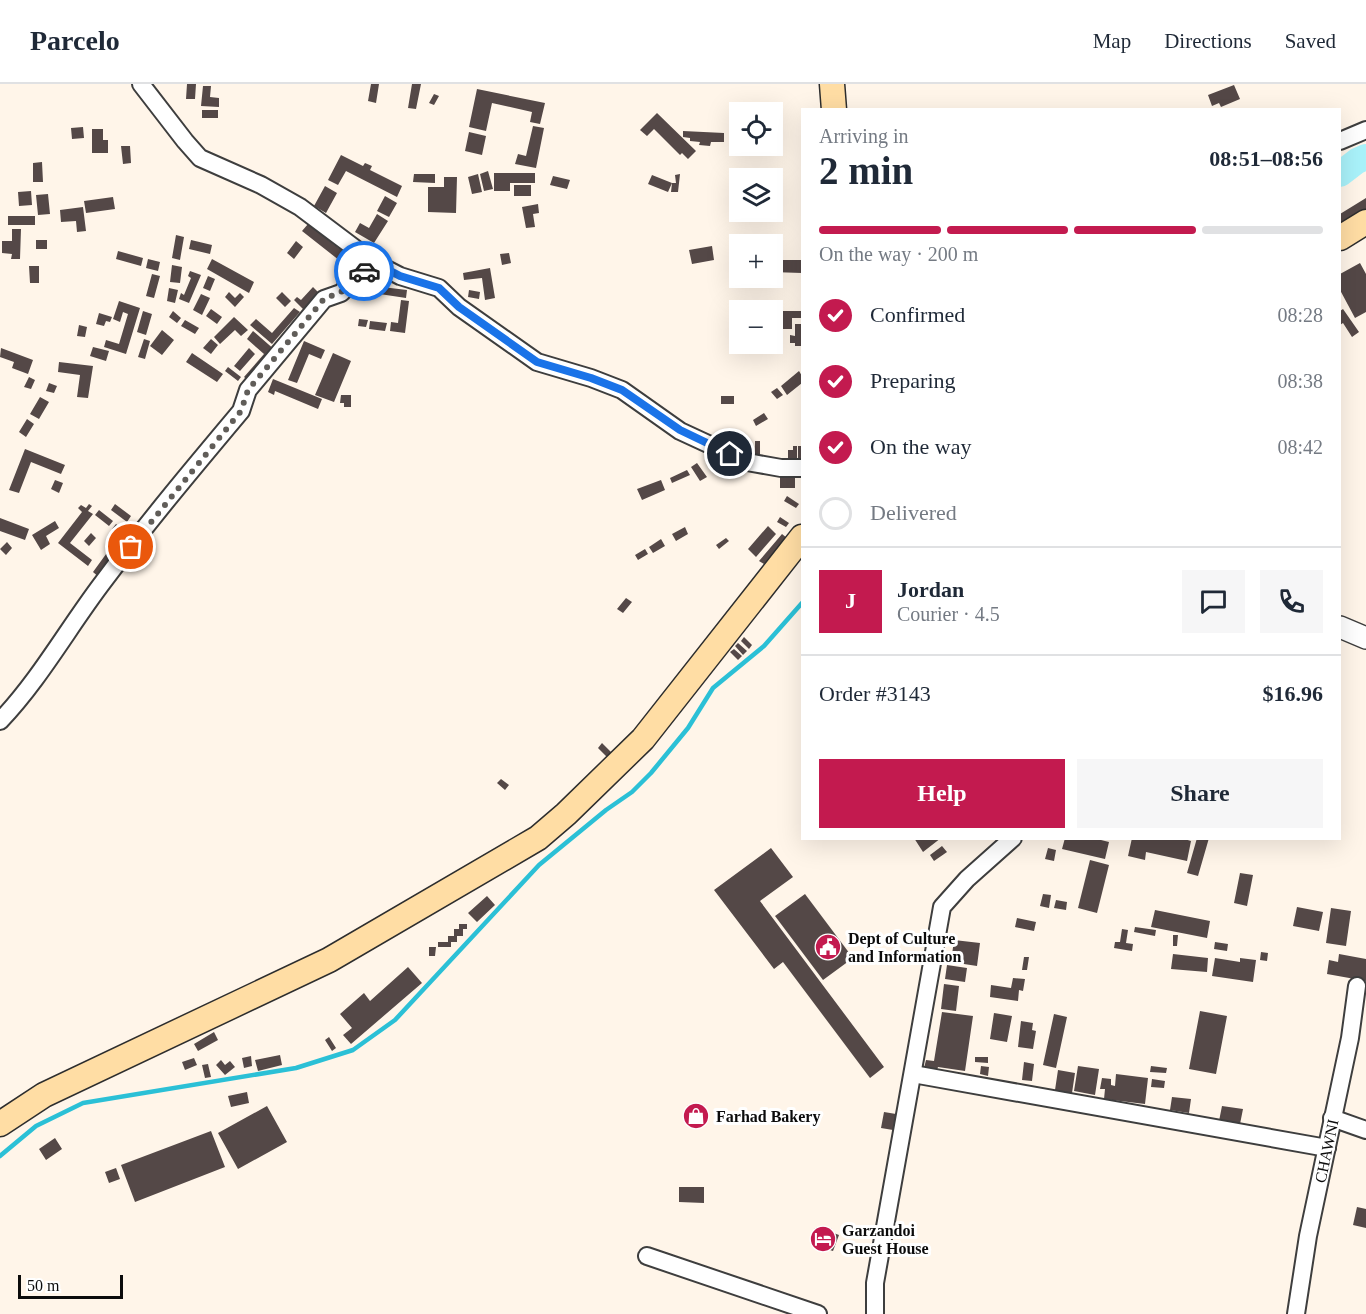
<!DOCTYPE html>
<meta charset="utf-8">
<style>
:root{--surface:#fff;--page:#f6f6f7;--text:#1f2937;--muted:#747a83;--line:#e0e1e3;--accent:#c31a4f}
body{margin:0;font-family:"Times New Roman",serif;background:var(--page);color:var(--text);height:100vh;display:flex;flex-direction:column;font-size:22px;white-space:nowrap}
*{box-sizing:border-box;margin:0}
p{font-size:20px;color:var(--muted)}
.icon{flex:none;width:33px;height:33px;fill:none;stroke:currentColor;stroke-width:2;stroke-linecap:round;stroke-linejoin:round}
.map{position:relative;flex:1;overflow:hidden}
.details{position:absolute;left:801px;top:24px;width:540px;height:732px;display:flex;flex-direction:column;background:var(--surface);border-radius:0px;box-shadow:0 6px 24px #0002}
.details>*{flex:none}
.buttons{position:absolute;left:729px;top:18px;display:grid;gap:12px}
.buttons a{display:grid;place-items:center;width:54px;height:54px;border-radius:0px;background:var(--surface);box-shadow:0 6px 24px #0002;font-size:30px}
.scale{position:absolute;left:18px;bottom:15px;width:105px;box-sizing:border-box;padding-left:6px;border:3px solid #0b0b0b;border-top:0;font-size:16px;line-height:21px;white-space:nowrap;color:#0b0b0b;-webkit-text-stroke:4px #fff;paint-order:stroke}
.pin{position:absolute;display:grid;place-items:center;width:51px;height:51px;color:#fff;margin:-26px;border:3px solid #fff;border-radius:50%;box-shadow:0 2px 6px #0007}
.courier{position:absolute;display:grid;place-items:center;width:60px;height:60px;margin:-30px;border:4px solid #1a73e8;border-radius:50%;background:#fff;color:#222;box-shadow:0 2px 8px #0007}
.overview em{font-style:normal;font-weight:600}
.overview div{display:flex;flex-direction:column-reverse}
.overview{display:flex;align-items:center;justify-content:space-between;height:102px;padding:0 18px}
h1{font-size:39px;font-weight:600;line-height:45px}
.bar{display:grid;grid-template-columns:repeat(4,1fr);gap:9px 6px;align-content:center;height:72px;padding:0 18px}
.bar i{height:8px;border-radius:4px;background:var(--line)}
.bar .selected{background:var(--accent)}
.bar p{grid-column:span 4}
.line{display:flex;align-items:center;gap:15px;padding:0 18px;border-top:2px solid var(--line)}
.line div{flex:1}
.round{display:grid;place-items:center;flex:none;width:63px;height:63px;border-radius:0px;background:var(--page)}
ol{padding:0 18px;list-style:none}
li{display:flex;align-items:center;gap:18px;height:66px}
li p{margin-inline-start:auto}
li .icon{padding:6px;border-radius:50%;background:var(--accent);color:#fff;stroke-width:4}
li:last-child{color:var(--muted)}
li i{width:33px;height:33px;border:3px solid var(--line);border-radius:50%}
.primary-button{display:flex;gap:12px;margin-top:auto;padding:12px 18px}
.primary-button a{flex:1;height:69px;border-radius:0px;background:var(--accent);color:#fff;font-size:24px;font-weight:600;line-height:69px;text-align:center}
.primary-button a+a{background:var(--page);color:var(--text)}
header{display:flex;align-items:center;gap:36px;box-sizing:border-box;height:84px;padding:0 30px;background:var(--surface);border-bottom:2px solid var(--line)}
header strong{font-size:28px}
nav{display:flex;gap:33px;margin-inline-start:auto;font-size:21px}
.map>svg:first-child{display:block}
</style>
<header>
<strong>Parcelo</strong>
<nav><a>Map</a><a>Directions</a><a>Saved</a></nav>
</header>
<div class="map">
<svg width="1366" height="1230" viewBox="0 0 1366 1230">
<rect width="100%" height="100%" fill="#fff5e9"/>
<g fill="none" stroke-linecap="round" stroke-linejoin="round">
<path stroke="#2bc0d6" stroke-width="4.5" d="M0,1072L36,1042L83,1019L296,984L353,966L395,936L539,781L606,726L632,708L651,689L688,644L713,604L764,562L802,519"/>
<path stroke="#a9f2fa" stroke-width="26" d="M1340,90L1357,77L1366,73"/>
</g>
<path fill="#544847" d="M187,0H196L195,15H186Z
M371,0H379L376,19L368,17Z
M412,0H421L416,25L408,24Z
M1234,1L1240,15L1221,23L1219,19L1212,22L1208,11Z
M203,2H211L210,13L219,14V23L201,22Z
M477,5L545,19L540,40L530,38L532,28L492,19L486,47L469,43Z
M434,10L439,12L434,21L429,19Z
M202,26H218V34H202Z
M657,29L696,67L688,75L682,69L680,71L654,45L647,52L640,46Z
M533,42L544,44L536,84L515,80L518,70L526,72Z
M83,43L84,54L72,55L71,44Z
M92,45H103V56H108V69H92Z
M683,47L724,49V58H711L710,62L699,61L700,58L690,57V54L683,53Z
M469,48L486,52L482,71L465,67Z
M121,62H130L131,79L123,80Z
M341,71L363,82L365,79L372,82L370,86L402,102L397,113L346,87L338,101L328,96Z
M42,78L43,98H33V79Z
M488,87L493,105L484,107L480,90Z
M494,89H535V99H510V107H494Z
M414,90H435V99L413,98Z
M478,90L482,108L472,110L468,93Z
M680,90L678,108H671L672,99H676L675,91Z
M652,91L672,99L668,108L648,100Z
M553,92L570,96L567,105L550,101Z
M444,93H457L456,129L428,128V103H444Z
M514,101H531V112H514Z
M325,102L337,109L326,129L314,122Z
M31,107L32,121L19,122L18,108Z
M48,110L50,130L38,131L36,111Z
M385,112L397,119L389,133L377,127Z
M113,113L115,125L86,129L84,117Z
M1366,114V129L1340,146V130Z
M538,120L539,129L533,130L535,143L526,144L522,123Z
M83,123L86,147L77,148L76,137L61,138L60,126Z
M377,130L388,137L374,159L355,148L360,139L369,144Z
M8,132H35V141H8Z
M308,140L355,177L349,184L302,147Z
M12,145H21L20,175H11L12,170L2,169V157H12Z
M176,151L184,153L180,176L172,174Z
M36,156H47V165H36Z
M191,156L212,161L210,170L189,165Z
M296,157L303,163L294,175L287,169Z
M712,162L714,176L692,180L689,166Z
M118,167L143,174L141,182L116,175Z
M509,169L511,179L502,181L500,170Z
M148,175L160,178L158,187L146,184Z
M212,175L254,198L249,209L207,185Z
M772,176H801L802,189L772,188Z
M1360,179L1366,190V228L1355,234L1340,206V190Z
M172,181L182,183L180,199L170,198Z
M29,182H39V199H30Z
M490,184L495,214L485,216L482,194L464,196L463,189Z
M190,187L201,191L189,219L179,215L181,209L184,211L191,194L188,192Z
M152,190L160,192L154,214L146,212Z
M208,192L215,195L210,207L203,204Z
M374,202L407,206L406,214L373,209Z
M313,203L320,210L305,227L294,216L297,213L301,216Z
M169,204L178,206L175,219L167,217Z
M469,206L480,208L479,215L468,213Z
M229,208L235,214L240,209L244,213L235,223L225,213Z
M282,208L291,217L285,223L276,214Z
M201,210L210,214L202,231L193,226Z
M401,216L409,217L405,249L390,247L391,238L398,239Z
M119,217L140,224L126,270L104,263L106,256L119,260L128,230L123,228L120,238L113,235Z
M294,224L300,228L272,260L250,241L256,235L272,249Z
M211,225L222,233L217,240L206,232Z
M1343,225L1359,248L1352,253L1343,239L1340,241V227Z
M143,227L152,230L146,251L137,248Z
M173,227L181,234L177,239L169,233Z
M778,227H802V234H792V245H778Z
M99,229L112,233L110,238L106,237L104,242L96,240Z
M234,233L248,246L241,252L235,246L220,260L214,253Z
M359,235L368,236L366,243L358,242Z
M185,236L199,244L195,250L181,242Z
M370,237L387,239L385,247L369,245Z
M795,240H802V262H795V259H790V251L795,252Z
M79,241L87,243L85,253L77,252Z
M162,246L174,256L162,271L150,262Z
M253,247L276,267L250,298L244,293L264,270L247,255Z
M144,255L150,257L145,275L138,273Z
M211,255L218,261L211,270L203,264Z
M304,257L325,266L321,275L309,270L297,299L288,296Z
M93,263L109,267L106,277L90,272Z
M1,264L33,276L28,290L12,284L14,278L0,273Z
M249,264L255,270L240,287L234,282Z
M192,269L223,290L217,298L186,278Z
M333,269L351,277L334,318L315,311Z
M59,278L93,282L88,314L77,313L80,291L58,288Z
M228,283L241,293L238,297L225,287Z
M799,287L802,292V299L787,311L781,302Z
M29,293L35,296L31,305L24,303Z
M273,295L322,315L318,325L275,307L274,311L268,308Z
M49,299L57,302L54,309L46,307Z
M777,304L783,311L777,315L771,308Z
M341,311H351V323H344V319H340Z
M721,312H734V320H721Z
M40,313L49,318L39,335L30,330Z
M764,329L768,335L756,342L753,336Z
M27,335L34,340L26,353L19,348Z
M755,357H760V371H755Z
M793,362H797V377H788V366H793Z
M798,362H802V378H798Z
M25,365L65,381L61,390L31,378L19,409L9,406Z
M697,379L707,393L700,397L691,383Z
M687,386L690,391L672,399L670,394Z
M780,393H795V404H780Z
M55,396L63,399L59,409L51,405Z
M661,396L665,406L642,416L637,405Z
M787,412L799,420L796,424L784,417Z
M89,420L92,422L88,427L93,430L70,459L92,476L88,482L58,459L82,428L78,424L81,421L86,424Z
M115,420L131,432L127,438L111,426Z
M99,426L113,437L109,442L95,431Z
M780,433L789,439L786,443L777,438Z
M0,434L29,445L25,456L0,447Z
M55,437L59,444L46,452L50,460L41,466L32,451Z
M116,440L125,447L121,452L112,445Z
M768,442L776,450L756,473L748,465Z
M685,443L688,450L676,457L672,450Z
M91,449L96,454L89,462L84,457Z
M782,450L787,454L764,480L759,477Z
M726,454L729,457L719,465L716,461Z
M117,455L126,461L101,495L93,488Z
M661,455L665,462L653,469L649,463Z
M7,458L12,464L6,471L0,465Z
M645,465L648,470L638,476L635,471Z
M626,514L632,518L623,529L617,525Z
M744,553L752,561L749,565L741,557Z
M738,559L747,567L743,571L735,562Z
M734,565L742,572L738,576L730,568Z
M602,659L611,668L607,673L598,664Z
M501,695L509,701L505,706L497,699Z
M914,754H941L923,768Z
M1065,754H1102L1101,756L1109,758L1105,775L1062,765Z
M1132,754H1181L1191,757L1187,777L1146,768L1145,776L1128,772Z
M1197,754H1209L1198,792L1187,789Z
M942,762L947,768L934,777L930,771Z
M771,764L793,793L760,817L884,983L870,994L783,878L774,885L714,806Z
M1048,764L1056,766L1054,777L1045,775Z
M1090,776L1109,781L1097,829L1078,824Z
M1240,789L1253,791L1247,822L1234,819Z
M805,810L853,874L823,896L775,832Z
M1043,810L1051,811L1049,824L1040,822Z
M487,812L495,821L477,838L468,829Z
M1056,816L1067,818L1066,826L1054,824Z
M1297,823L1323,828L1319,847L1293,842Z
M1331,824L1351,827L1346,862L1326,859Z
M1155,826L1210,837L1207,854L1151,843Z
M1017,834L1036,838L1034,847L1015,843Z
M459,840H467V845H463V852H457V858H451V863H438V858H448V852H454V845H459Z
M1135,843L1156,846L1155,852L1134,848Z
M1122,845L1128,846L1126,859L1133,860L1132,867L1114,864L1115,858H1120Z
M1173,851H1178L1177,862H1173Z
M954,856L980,859L977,882L951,878Z
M1215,858L1228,860L1227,867L1214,865Z
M429,863H436L435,872H429Z
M1261,868L1268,869L1267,877L1260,876Z
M1173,870L1208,874L1207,888L1171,885Z
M1339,870L1366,875V897L1327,890L1329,876L1338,878Z
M1024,873H1029L1027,886H1022Z
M1215,874L1240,878V874L1256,876L1253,898L1212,892Z
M947,881L967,884L965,898L945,895Z
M408,883L422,899L351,960L343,951L352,944L340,930L364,909L370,917Z
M1013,894L1025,895L1023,907L1019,906L1018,917L990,913L991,901L1011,904Z
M944,900L959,902L956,927L941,925Z
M1200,927L1227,932L1216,990L1189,985Z
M942,928L973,932L965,987L938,983L937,986L924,984L926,976L934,977Z
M994,929L1012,932L1007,958L990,955Z
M1054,930L1067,933L1056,984L1043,981Z
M1021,937L1033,939L1032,946L1036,947L1033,965L1018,963Z
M214,948L218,956L198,967L194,960Z
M329,953L336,964L332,967L325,956Z
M280,971L282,981L258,987L255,976Z
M251,972L252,982L244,984L242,974Z
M975,973H988V979L975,978Z
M194,974L197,981L185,986L182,978Z
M221,976L225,981L230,977L235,983L225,991L216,981Z
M1024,978L1034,980L1032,997L1022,996Z
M208,980L211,993L205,994L202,981Z
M981,982L989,983L988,992L980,990Z
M1078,982L1099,985L1095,1011L1074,1007Z
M1151,982L1167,984L1166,989L1150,988Z
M1058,986L1075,989L1072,1009L1055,1006Z
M1116,990L1148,994L1145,1020L1104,1015L1105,1005H1100L1102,994L1111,995V1001L1115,1002Z
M1152,995L1165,997L1164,1004L1151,1003Z
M247,1008L249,1019L231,1023L228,1012Z
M1172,1013L1191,1015L1189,1029L1170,1026Z
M267,1022L287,1058L238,1085L218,1049Z
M1222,1022L1243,1025L1240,1040L1219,1037Z
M884,1028L896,1030L893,1046L881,1044Z
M211,1047L225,1083L135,1118L121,1081Z
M55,1054L62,1065L46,1076L39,1065Z
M116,1084L120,1095L109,1099L105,1088Z
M679,1103H704V1119L679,1118Z
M1357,1123L1366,1125V1144L1353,1141Z
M817,1143L839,1151L833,1167L811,1160Z"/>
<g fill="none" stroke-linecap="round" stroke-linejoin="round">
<g stroke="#3e3e3e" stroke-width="20">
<g id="minor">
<path d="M141,0L185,57L200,74L261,101L300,123L373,178L400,192L439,204L459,223L537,278L591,294L622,306L680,347L747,378L781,384H802"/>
<path d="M1340,57L1366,46"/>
<path d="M0,637C40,595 68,544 103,498C147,439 194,383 241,327L248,306L324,215L341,209L373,178"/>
<path d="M913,990L1327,1064"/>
<path d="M1332,1034L1366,1046"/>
<path d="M647,1172L818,1230"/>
<path d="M875,1230V1199L942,823L967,795L1013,754"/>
<path id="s1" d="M1296,1230L1308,1152L1350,954L1357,902"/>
</g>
</g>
<g stroke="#3e3e3e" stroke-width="24">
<path id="tertiary" d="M1340,543L1366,554"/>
</g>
<g stroke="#2d2d2d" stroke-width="27">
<path id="secondary" d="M832,0L834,26
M1340,154L1366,138
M0,1040L44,1011L329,876L538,754L566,730L643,655L802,453"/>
</g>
<use href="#minor" stroke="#fff" stroke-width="16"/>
<use href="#tertiary" stroke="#fff" stroke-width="21"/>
<use href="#secondary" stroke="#ffdda4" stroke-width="24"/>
</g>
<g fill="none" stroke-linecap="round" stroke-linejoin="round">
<path stroke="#605d59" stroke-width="6" stroke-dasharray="0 10.8" d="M131,463L241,327L248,306L324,215L341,208L364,187"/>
<path stroke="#1a73e8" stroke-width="8" d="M364,187L373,178L400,192L439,204L459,223L537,278L591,294L622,306L680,346L730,370"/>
</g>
<defs>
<g id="civic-disc" transform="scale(1.35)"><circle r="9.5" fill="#c31a4f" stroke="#fff"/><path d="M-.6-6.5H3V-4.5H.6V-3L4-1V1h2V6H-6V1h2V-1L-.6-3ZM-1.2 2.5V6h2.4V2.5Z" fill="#fff"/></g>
<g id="shop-disc" transform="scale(1.35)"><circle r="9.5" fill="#c31a4f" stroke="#fff"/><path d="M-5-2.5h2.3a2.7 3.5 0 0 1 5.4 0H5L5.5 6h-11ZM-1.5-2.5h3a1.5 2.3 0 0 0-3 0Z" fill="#fff"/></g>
<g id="hotel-disc" transform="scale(1.35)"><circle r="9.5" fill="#c31a4f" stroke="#fff"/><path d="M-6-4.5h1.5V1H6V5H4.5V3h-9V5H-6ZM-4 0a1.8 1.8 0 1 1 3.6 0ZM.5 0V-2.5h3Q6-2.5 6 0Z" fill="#fff"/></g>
</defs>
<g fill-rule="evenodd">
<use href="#civic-disc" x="828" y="863"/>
<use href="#shop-disc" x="696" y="1032"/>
<use href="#hotel-disc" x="823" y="1155"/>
</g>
<g text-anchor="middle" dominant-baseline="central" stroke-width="6" stroke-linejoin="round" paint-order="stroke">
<g font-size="16" font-weight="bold" fill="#0b0b0b" stroke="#fff" text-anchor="start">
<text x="848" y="854">Dept of Culture<tspan x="848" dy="18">and Information</tspan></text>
<text x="716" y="1032">Farhad Bakery</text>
<text x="842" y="1146">Garzandoi<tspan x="842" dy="18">Guest House</tspan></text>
</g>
<g font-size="16" fill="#0b0b0b" stroke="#fff">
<text stroke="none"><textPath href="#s1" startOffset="166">CHAWNI</textPath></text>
</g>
</g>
</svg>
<div class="buttons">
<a><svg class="icon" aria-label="locate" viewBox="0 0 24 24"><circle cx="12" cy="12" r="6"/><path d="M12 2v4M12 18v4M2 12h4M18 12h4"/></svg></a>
<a><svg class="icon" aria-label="layers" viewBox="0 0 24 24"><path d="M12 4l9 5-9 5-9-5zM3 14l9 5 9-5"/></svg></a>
<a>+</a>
<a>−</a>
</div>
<div class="scale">50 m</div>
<div class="pin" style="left:131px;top:463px;background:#ea580c"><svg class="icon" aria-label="bag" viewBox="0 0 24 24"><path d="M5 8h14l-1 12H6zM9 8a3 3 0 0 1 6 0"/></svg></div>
<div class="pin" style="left:730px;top:370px;background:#1f2937"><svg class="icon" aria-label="home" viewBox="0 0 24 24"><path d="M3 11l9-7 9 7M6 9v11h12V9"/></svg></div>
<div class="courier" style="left:364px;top:187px"><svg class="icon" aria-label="car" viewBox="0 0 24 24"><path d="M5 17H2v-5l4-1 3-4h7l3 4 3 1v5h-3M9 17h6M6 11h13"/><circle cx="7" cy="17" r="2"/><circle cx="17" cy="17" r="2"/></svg></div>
<section class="details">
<div class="overview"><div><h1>2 min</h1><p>Arriving in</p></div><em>08:51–08:56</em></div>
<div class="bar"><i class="selected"></i><i class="selected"></i><i class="selected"></i><i></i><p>On the way · 200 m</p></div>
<ol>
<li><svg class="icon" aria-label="check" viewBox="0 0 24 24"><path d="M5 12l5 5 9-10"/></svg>Confirmed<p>08:28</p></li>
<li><svg class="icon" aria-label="check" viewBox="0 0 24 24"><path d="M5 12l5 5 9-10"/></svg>Preparing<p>08:38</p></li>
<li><svg class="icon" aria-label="check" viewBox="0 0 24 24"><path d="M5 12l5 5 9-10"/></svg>On the way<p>08:42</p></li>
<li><i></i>Delivered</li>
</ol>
<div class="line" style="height:108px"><b class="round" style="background:var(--accent);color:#fff">J</b><div><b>Jordan</b><p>Courier · 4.5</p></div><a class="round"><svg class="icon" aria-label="chat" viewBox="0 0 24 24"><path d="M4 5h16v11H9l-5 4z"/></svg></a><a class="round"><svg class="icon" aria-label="phone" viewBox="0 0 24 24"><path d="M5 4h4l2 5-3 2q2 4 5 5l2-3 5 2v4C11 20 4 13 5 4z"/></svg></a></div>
<div class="line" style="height:78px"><div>Order #3143</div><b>$16.96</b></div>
<div class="primary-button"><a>Help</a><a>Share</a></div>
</section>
</div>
